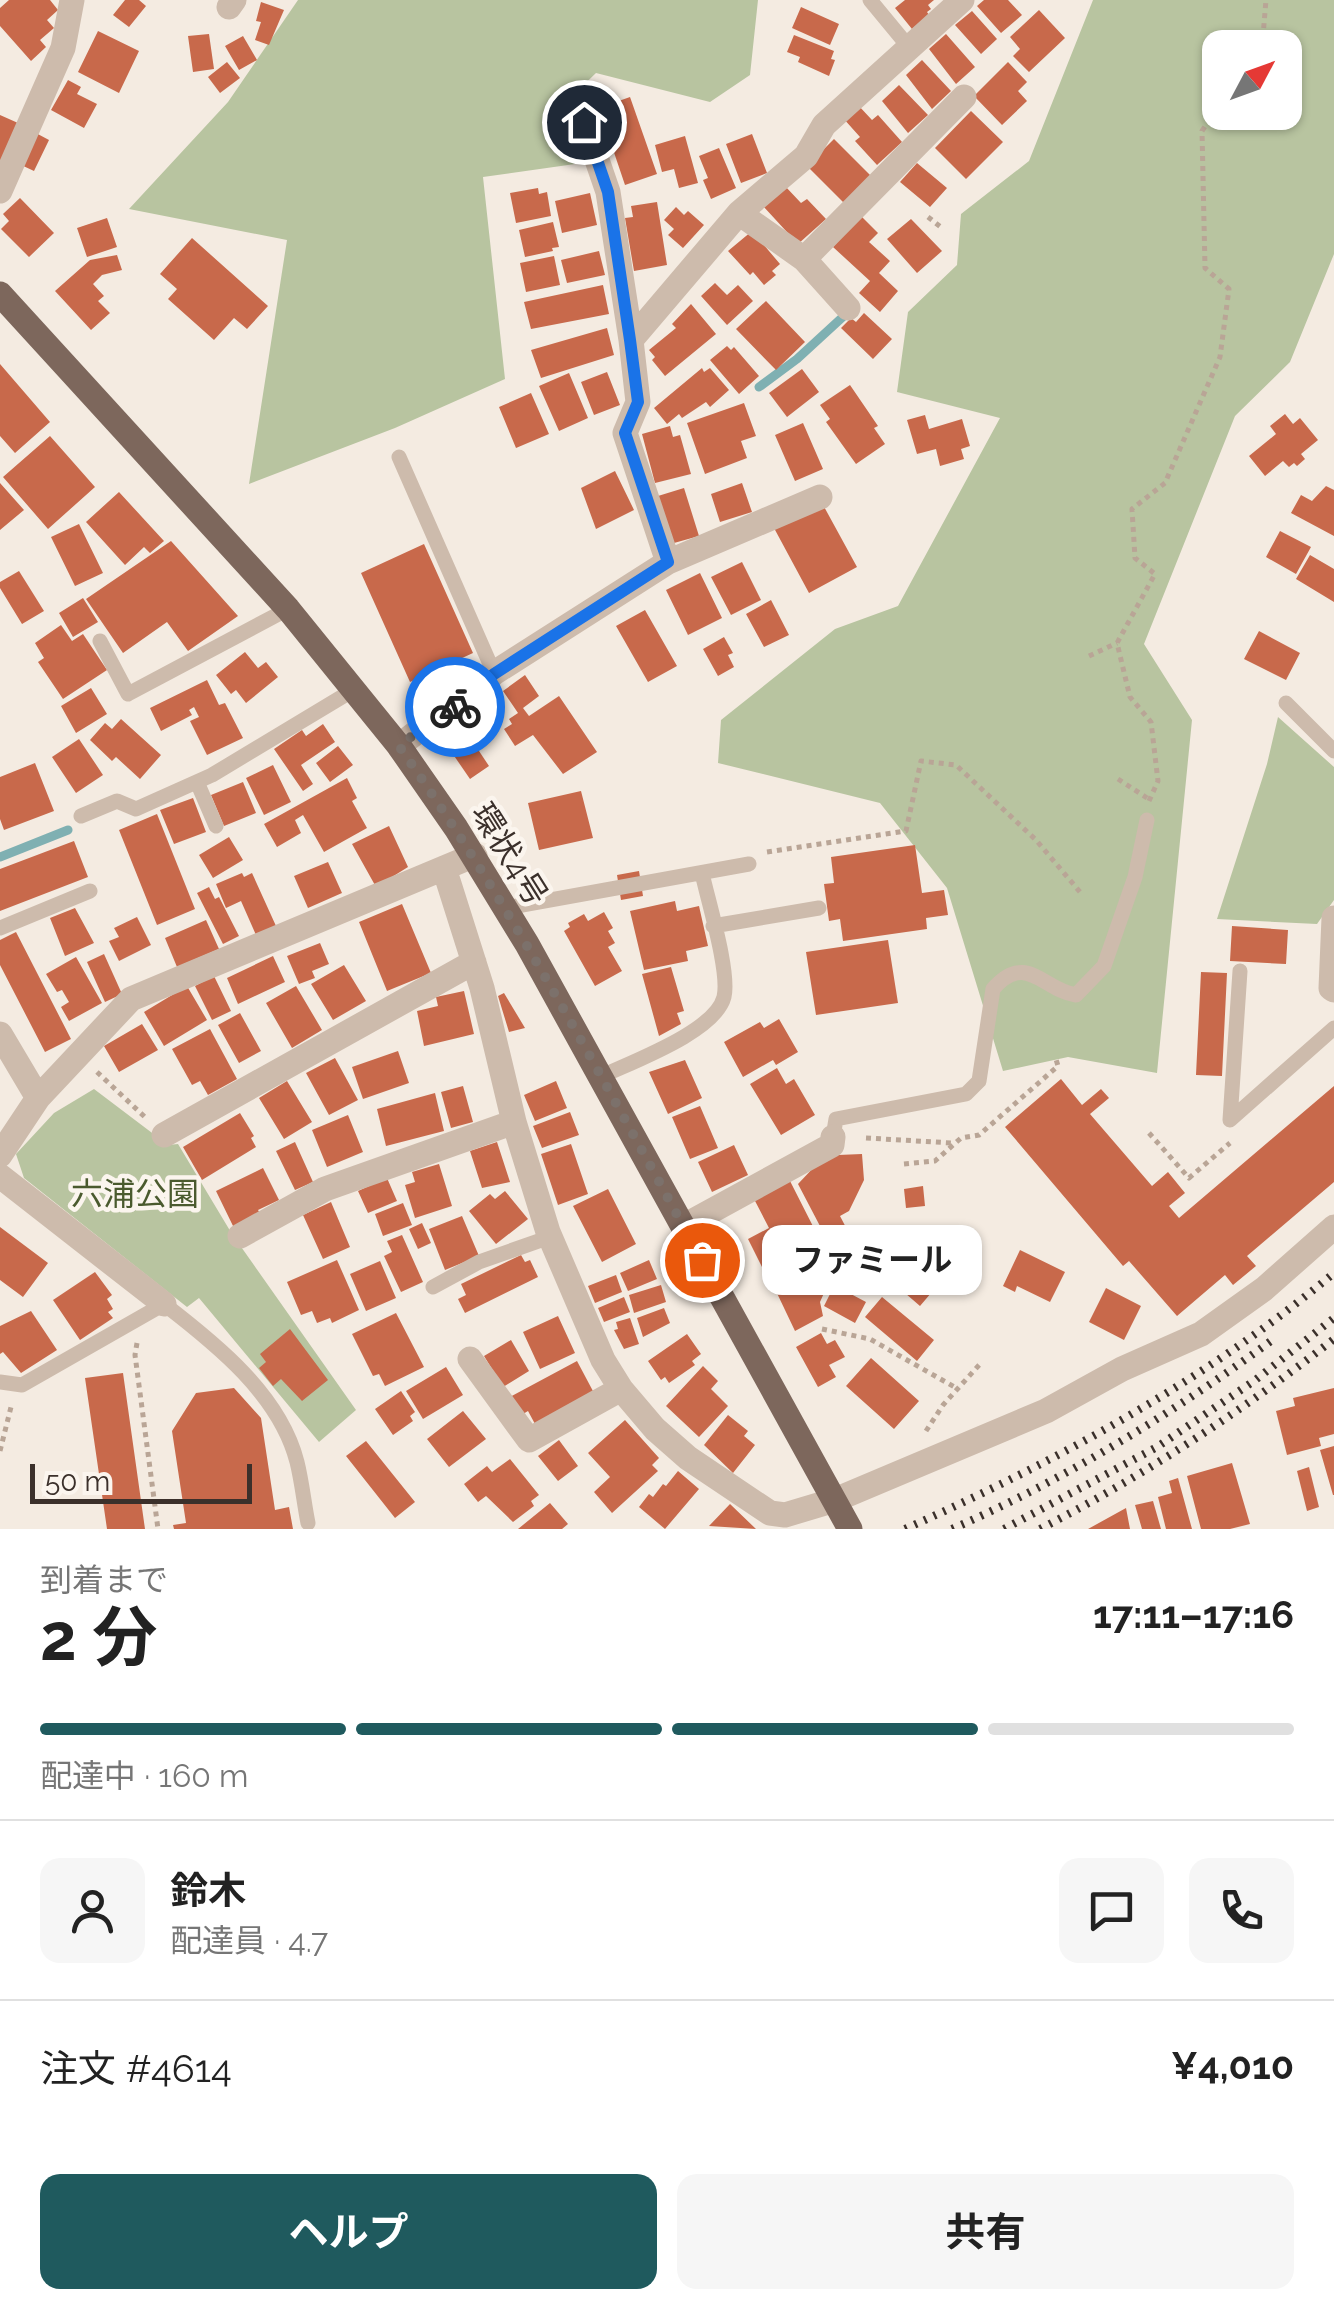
<!DOCTYPE html>
<html lang="ja">
<meta charset="utf-8">
<style>
:root{--surface:#fff;--page:#f6f6f6;--text:#222;--muted:#767676;--line:#e0e0e0;--accent:#1f5a5e}
body{margin:0;font-family:Raleway,"Noto Sans JP",sans-serif;background:var(--page);color:var(--text);height:100vh;display:flex;flex-direction:column;font-size:38px;white-space:nowrap}
*{box-sizing:border-box;margin:0}
p{font-size:32px;color:var(--muted)}
.icon{flex:none;width:55px;height:55px;fill:none;stroke:currentColor;stroke-width:2;stroke-linecap:round;stroke-linejoin:round}
.map{position:relative;height:1529px;overflow:hidden}
.drawer{display:flex;flex-direction:column;background:var(--surface);flex:1}
.drawer>*{flex:none}
.needle{width:65px;rotate:49deg}
.controls{position:absolute;left:1202px;top:30px;display:grid;gap:20px}
.controls a{display:grid;place-items:center;width:100px;height:100px;border-radius:20px;background:var(--surface);box-shadow:0 2px 8px #0004;font-size:50px}
.scale{position:absolute;left:30px;bottom:25px;width:222px;box-sizing:border-box;padding-left:10px;border:5px solid #3b302b;border-top:0;font-size:28px;line-height:35px;white-space:nowrap;color:#3b302b;-webkit-text-stroke:8px #fbf5ee;paint-order:stroke}
.pin{position:absolute;display:grid;place-items:center;width:85px;height:85px;color:#fff;margin:-42px;border:5px solid #fff;border-radius:50%;box-shadow:0 2px 10px #0007}
.courier{position:absolute;display:grid;place-items:center;width:100px;height:100px;margin:-50px;border:8px solid #1a73e8;border-radius:50%;background:#fff;color:#222;box-shadow:0 2px 12px #0007}
.bubble{position:absolute;height:70px;border-radius:20px;background:var(--surface);box-shadow:0 2px 8px #0004;font-size:32px;font-weight:700;line-height:70px;text-align:center}
.headline em{font-style:normal;font-weight:700}
.headline div{display:flex;flex-direction:column-reverse}
.headline{display:flex;align-items:center;justify-content:space-between;height:170px;padding:0 40px}
h1{font-size:65px;font-weight:700;line-height:75px}
.bar{display:grid;grid-template-columns:repeat(4,1fr);gap:15px 10px;align-content:center;height:120px;padding:0 40px}
.bar i{height:12px;border-radius:8px;background:var(--line)}
.bar .on{background:var(--accent)}
.bar p{grid-column:span 4}
.line{display:flex;align-items:center;gap:25px;padding:0 40px;border-top:2px solid var(--line)}
.line div{flex:1}
.round{display:grid;place-items:center;flex:none;width:105px;height:105px;border-radius:20px;background:var(--page)}
.primary-button{display:flex;gap:20px;margin-top:auto;padding:20px 40px}
.primary-button a{flex:1;height:115px;border-radius:20px;background:var(--accent);color:#fff;font-size:40px;font-weight:700;line-height:115px;text-align:center}
.primary-button a+a{background:var(--page);color:var(--text)}
.map>svg:first-child{display:block}
</style>
<div class="map">
<svg width="1334" height="1529" viewBox="0 0 1334 1529">
<rect width="100%" height="100%" fill="#f4ebe1"/>
<path fill="#b8c4a0" fill-rule="evenodd" d="M298,0H758L750,75L710,102L596,73L564,104L575,164L483,177L505,379L395,428L249,484L287,240L129,209L228,102Z
M1093,0H1334V254L1290,362L1235,416L1144,644L1192,720L1157,1073L1068,1057L1003,1071L947,888L880,803L718,763L721,720L835,629L898,606L1000,418L897,392L908,312L957,265L961,214L1029,161ZM1220,48H1285V112H1220Z
M1278,717L1334,767V900L1317,924L1217,919L1267,764Z
M94,1089L168,1145L178,1144L232,1234L356,1410L319,1442L199,1298L187,1307L24,1178L16,1154L54,1113Z"/>
<g fill="none" stroke-linecap="round" stroke-linejoin="round">
<path stroke="#7fb0b2" stroke-width="9" d="M759,387L797,359L846,314
M0,857L68,830"/>
</g>
<path fill="#c8694b" d="M9,0H50L58,10L47,20L54,28L40,40L46,47L31,61L0,26V8Z
M125,0H139L146,6L129,27L113,15Z
M905,0H934L928,5L931,9L927,12L929,15L912,29L895,8Z
M984,0H1008L1022,15L1001,33L977,6Z
M261,2L284,10L269,45L255,40L261,22L256,21Z
M801,7L839,24L830,45L792,28Z
M1039,10L1065,38L1029,72L1013,56L1020,49L1010,37Z
M972,11L997,39L981,54L955,25Z
M98,31L139,51L119,93L78,72Z
M209,34L214,69L193,72L188,36Z
M946,34L975,67L956,84L929,49Z
M794,35L834,51L831,59L835,60L829,76L798,62L800,57L787,52Z
M243,36L257,60L239,70L225,46Z
M922,60L951,91L932,109L906,75Z
M227,62L240,78L220,93L208,77Z
M1008,62L1027,82L1018,91L1027,101L1002,125L974,96Z
M68,80L81,87L77,94L97,104L84,128L51,110Z
M899,85L928,115L908,133L882,101Z
M630,97L657,174L625,185L599,108Z
M858,105L872,120L878,115L902,142L877,165L855,141L860,137L843,118Z
M971,111L1003,142L966,179L935,148Z
M0,115L18,123L0,164Z
M34,132L49,140L34,171L19,164Z
M752,134L767,173L741,183L726,144Z
M685,136L698,183L679,188L674,169L662,172L655,145Z
M834,139L871,176L844,203L807,166Z
M719,148L736,188L711,199L703,180L708,178L699,156Z
M917,163L947,188L930,207L900,182Z
M785,186L801,203L807,199L826,219L798,244L763,206Z
M538,188L539,194L547,192L551,216L516,223L510,193Z
M590,193L597,225L562,233L555,201Z
M20,198L54,233L29,257L1,229L9,221L3,214Z
M657,202L667,265L634,271L625,218L633,217L631,206Z
M676,207L684,215L688,211L704,225L683,248L668,235L674,229L664,220Z
M861,216L878,233L869,242L890,261L879,273L898,291L880,312L859,293L870,281L833,247Z
M107,218L117,247L87,257L77,228Z
M911,219L942,251L917,273L887,239Z
M553,222L559,247L552,248L553,251L525,257L519,230Z
M752,231L780,264L772,271L776,275L764,285L753,272L750,275L728,251Z
M192,238L268,306L247,329L234,318L214,340L168,299L177,289L160,274Z
M599,251L605,275L567,283L561,260Z
M117,255L122,270L102,275L93,284L104,296L98,301L110,313L91,330L55,291L90,260Z
M554,256L560,285L526,292L520,263Z
M715,283L727,295L738,285L753,301L727,325L701,296Z
M603,285L609,314L531,329L524,302Z
M766,301L805,342L776,370L736,329Z
M691,304L716,334L665,376L652,360L655,357L649,350L676,328L672,324Z
M864,313L892,339L873,359L841,328L851,318L856,322Z
M607,328L614,355L541,378L531,350Z
M727,346L731,350L734,347L759,376L739,394L710,360Z
M0,364L50,422L15,453L0,436Z
M702,368L704,372L710,368L729,390L710,407L706,402L682,418L679,414L667,424L654,408Z
M802,369L819,392L787,417L769,393Z
M607,372L620,405L594,415L581,382Z
M569,373L588,418L559,431L539,386Z
M850,385L878,426L874,428L885,444L856,464L826,422L830,419L820,405Z
M531,393L549,434L516,448L499,407Z
M744,403L756,436L741,441L747,458L705,474L687,423Z
M1285,414L1293,424L1300,418L1318,440L1301,454L1305,459L1297,466L1294,463L1289,467L1283,461L1265,476L1249,456L1276,434L1270,426Z
M925,415L929,429L962,419L970,446L961,449L964,459L940,466L936,449L917,454L907,420Z
M803,423L823,469L795,481L775,435Z
M670,426L673,437L680,435L691,474L655,483L642,434Z
M50,436L95,487L48,529L3,477Z
M615,471L634,510L596,529L581,488Z
M0,483L24,510L0,530Z
M742,483L752,512L720,522L711,494Z
M1326,486L1334,490V536L1291,513L1301,495L1312,501Z
M684,488L699,536L674,543L658,496Z
M119,492L164,541L150,553L144,547L125,565L86,522Z
M822,503L857,567L809,593L774,528Z
M79,524L103,573L75,586L51,537Z
M1280,531L1311,547L1296,574L1266,557Z
M171,541L238,616L188,651L167,622L123,653L86,599Z
M424,544L473,653L410,682L361,573Z
M1310,555L1334,569V602L1296,579Z
M742,562L761,600L731,615L711,577Z
M19,571L44,611L22,624L0,588V582Z
M700,573L722,618L688,635L666,590Z
M83,598L98,622L73,637L59,613Z
M771,600L789,635L764,647L746,614Z
M645,610L677,666L648,682L616,626Z
M61,625L72,641L83,634L107,670L63,699L38,662L44,658L35,643Z
M1259,631L1300,653L1286,680L1244,659Z
M724,637L733,653L728,655L734,667L718,676L703,649Z
M245,652L258,668L266,662L278,677L246,703L236,690L231,694L216,675Z
M525,675L539,696L523,708L529,716L559,696L597,752L563,774L533,735L515,746L504,729L512,724L509,719L518,713L503,691Z
M207,680L219,705L225,703L243,738L207,755L190,721L199,717L194,707L189,710L192,715L161,731L150,708Z
M91,688L107,714L76,733L61,706Z
M457,718L489,766L470,779L437,731Z
M121,719L161,755L140,779L116,757L112,761L90,740L105,723L112,729Z
M323,724L335,742L301,765L313,784L303,791L274,749L302,730L306,736Z
M79,739L103,775L76,793L52,757Z
M338,746L353,765L330,782L316,763Z
M35,763L54,811L4,830L0,819V777Z
M273,765L291,802L264,815L246,778Z
M347,778L357,798L352,801L367,828L324,852L303,815L295,820L301,833L277,847L264,824Z
M243,782L256,813L224,826L211,795Z
M581,791L593,838L539,850L528,803Z
M193,798L206,832L174,844L160,810Z
M157,814L195,909L157,925L119,830Z
M389,826L408,867L376,887L352,844Z
M229,837L243,860L213,878L199,855Z
M74,841L88,877L0,911V869Z
M915,845L922,893L944,890L948,915L926,918L927,929L843,941L840,919L829,921L824,884L834,883L831,857Z
M328,862L342,893L308,908L294,876Z
M639,871L643,896L621,900L617,875Z
M242,873L244,877L252,873L276,926L256,935L241,901L226,908L216,884Z
M209,887L215,899L219,897L239,936L223,944L197,893Z
M675,901L677,911L699,906L708,946L686,951L688,961L644,970L630,911Z
M402,904L431,973L387,991L359,922Z
M75,908L94,943L65,956L50,918Z
M604,912L613,928L608,931L615,943L608,947L622,971L595,986L564,931L570,927L568,923L584,914L588,921Z
M137,917L151,945L119,961L109,941L119,937L114,928Z
M206,920L219,949L177,967L165,938Z
M1232,926L1288,930L1286,964L1230,961Z
M16,932L71,1039L45,1052L0,965V940Z
M888,940L898,1003L816,1015L806,952Z
M320,943L329,964L312,971L315,978L299,984L287,956Z
M104,954L122,994L105,1002L87,962Z
M273,956L285,982L238,1004L227,978Z
M76,957L102,1003L69,1021L61,1007L69,1002L62,990L57,992L46,974Z
M344,965L366,1001L333,1020L311,984Z
M671,967L684,1011L677,1013L681,1024L659,1036L642,974Z
M1201,972L1227,973L1222,1076L1196,1075Z
M214,976L231,1011L212,1020L195,986Z
M187,986L207,1020L164,1046L144,1012Z
M296,986L322,1030L292,1048L266,1003Z
M464,991L474,1034L424,1046L417,1011L438,1006L436,997Z
M504,993L525,1028L509,1032L498,996Z
M240,1013L261,1051L239,1063L218,1025Z
M779,1019L798,1052L776,1065L773,1060L743,1077L724,1042L760,1022L764,1028Z
M142,1024L158,1050L119,1072L104,1046Z
M210,1029L237,1079L208,1095L200,1081L192,1085L172,1049Z
M398,1051L409,1083L363,1099L352,1067Z
M335,1058L358,1100L329,1115L306,1073Z
M685,1060L702,1098L668,1114L649,1072Z
M777,1068L786,1084L794,1079L815,1115L781,1135L750,1084Z
M1061,1079L1082,1105L1101,1089L1109,1098L1090,1114L1152,1186L1168,1172L1185,1193L1169,1206L1179,1218L1334,1086V1182L1247,1256L1256,1266L1233,1285L1225,1275L1177,1316L1129,1261L1123,1266L1005,1127Z
M287,1081L312,1122L284,1139L259,1098Z
M556,1081L567,1108L535,1121L524,1095Z
M463,1086L473,1122L451,1128L441,1092Z
M435,1093L444,1131L386,1146L377,1109Z
M700,1106L718,1148L690,1159L672,1117Z
M570,1112L579,1135L542,1148L533,1126Z
M240,1113L254,1136L251,1138L256,1147L202,1180L183,1147Z
M348,1115L363,1152L327,1167L312,1130Z
M295,1142L313,1182L295,1190L276,1151Z
M497,1142L510,1182L482,1188L470,1151Z
M571,1144L588,1194L558,1205L541,1154Z
M734,1145L748,1175L712,1192L698,1162Z
M862,1154L864,1180L849,1211L840,1216L852,1239L832,1249L798,1184L815,1166L838,1155Z
M439,1164L452,1206L415,1218L405,1185L415,1182L412,1172Z
M263,1168L279,1200L258,1210L261,1215L234,1228L216,1191Z
M387,1178L397,1201L368,1213L358,1191Z
M790,1181L824,1248L767,1277L748,1239L769,1228L754,1199Z
M923,1186L925,1206L906,1208L904,1189Z
M608,1189L636,1244L602,1262L573,1206Z
M505,1191L528,1219L496,1244L469,1211L490,1194L495,1199Z
M331,1202L350,1247L323,1259L303,1215Z
M403,1203L412,1225L383,1236L375,1214Z
M462,1216L479,1256L445,1270L429,1229Z
M422,1223L431,1243L418,1249L409,1229Z
M0,1227L48,1263L23,1297L0,1280Z
M402,1235L423,1282L401,1292L384,1256L392,1252L387,1241Z
M880,1240L900,1257L907,1248L943,1279L920,1306L884,1275L878,1281L859,1265Z
M1020,1250L1065,1272L1050,1302L1017,1286L1015,1292L1003,1286Z
M521,1255L525,1262L530,1260L538,1277L465,1313L458,1299L466,1295L461,1284Z
M337,1260L359,1310L332,1323L330,1318L317,1323L312,1311L301,1315L287,1282Z
M649,1260L657,1279L628,1291L620,1273Z
M380,1261L396,1298L366,1311L350,1274Z
M95,1272L112,1295L107,1299L113,1309L108,1312L113,1318L80,1340L53,1300Z
M811,1272L828,1284L820,1302L823,1316L795,1331L775,1289Z
M616,1275L622,1292L595,1303L588,1286Z
M838,1278L853,1285L849,1293L866,1302L855,1323L824,1306Z
M661,1285L666,1302L634,1313L629,1295Z
M1106,1288L1141,1306L1124,1340L1089,1322Z
M624,1297L630,1312L604,1322L598,1308Z
M882,1297L934,1340L917,1361L865,1317Z
M664,1308L670,1323L643,1337L637,1318Z
M31,1311L57,1350L21,1373L3,1352L0,1354V1326Z
M396,1313L424,1367L385,1386L379,1374L373,1376L352,1334Z
M558,1316L575,1353L540,1369L523,1332Z
M630,1318L639,1344L624,1349L614,1330L618,1329L616,1322Z
M290,1329L328,1380L302,1401L281,1379L273,1386L259,1368L266,1362L260,1354Z
M821,1333L827,1344L835,1340L845,1357L829,1365L836,1377L818,1387L796,1347Z
M687,1334L701,1354L692,1361L695,1365L669,1383L665,1377L661,1380L648,1361Z
M511,1340L529,1371L503,1387L484,1356Z
M871,1358L919,1401L894,1429L846,1386Z
M577,1361L594,1393L535,1424L528,1411L518,1417L508,1398Z
M703,1366L718,1381L711,1389L728,1406L699,1437L666,1406Z
M446,1367L463,1395L423,1419L406,1391Z
M123,1373L145,1529H107L85,1378Z
M234,1388L261,1418L275,1510L289,1507L293,1529H174L173,1525L186,1523L172,1431L196,1393Z
M1334,1388V1434L1319,1438L1321,1446L1287,1455L1276,1411L1295,1406L1293,1398Z
M401,1391L415,1412L410,1416L413,1421L393,1435L375,1409Z
M463,1411L486,1439L449,1467L427,1439Z
M728,1415L748,1431L744,1436L755,1445L733,1473L704,1445Z
M625,1420L659,1458L652,1465L658,1471L612,1513L594,1492L610,1477L588,1453Z
M559,1440L578,1466L558,1481L538,1456Z
M366,1441L415,1502L395,1518L346,1456Z
M1334,1446V1495H1333L1320,1450Z
M510,1459L539,1495L531,1501L534,1506L513,1522L486,1496L478,1502L464,1484L487,1466L492,1472Z
M1232,1463L1250,1524L1230,1529H1201L1187,1476Z
M1309,1467L1319,1507L1307,1511L1297,1471Z
M678,1471L699,1489L665,1529L639,1507L649,1494L653,1497L663,1484L666,1486Z
M1178,1478L1192,1529H1166L1158,1497L1172,1493L1169,1481Z
M1153,1501L1161,1529H1142L1135,1505Z
M550,1503L568,1524L562,1529H518Z
M730,1504L756,1529L709,1526Z
M1126,1508L1130,1529H1088Z"/>
<g fill="none" stroke-linecap="round" stroke-linejoin="round">
<path stroke="#b9a596" stroke-width="5" stroke-dasharray="5 5" stroke-linecap="butt" d="M1262,48L1266,0
M928,217L942,228
M1089,656L1117,643
M1118,779L1147,798
M1149,801L1158,781L1151,722L1130,697L1117,643L1155,574L1135,558L1132,509L1165,483L1220,357L1229,289L1205,268L1202,131L1220,104
M767,852L906,831L921,761L956,765L1036,840L1080,892
M97,1072L147,1119
M1149,1133L1189,1178L1230,1143
M866,1138L952,1143
M904,1164L935,1161L961,1138L979,1135L1058,1066L1055,1056
M822,1329L870,1339L958,1389
M137,1343L135,1355L158,1529
M926,1431L943,1405L980,1364
M0,1451L11,1407"/>
<path stroke="#cdbbac" stroke-width="15" d="M870,0L908,46
M399,457L494,673
M100,641L128,694L288,609
M1286,703L1334,751
M197,782L216,826
M81,816L117,801L136,809L212,775L355,689
M506,908L749,864
M713,926L819,908
M0,928L90,891
M1240,971L1230,1120L1334,1028
M600,1077C631,1062 715,1032 724,997C730,972 708,901 702,873
M833,1137L836,1119L966,1094L979,1081L993,989C1026,951 1043,990 1076,995L1104,966L1135,877L1147,820
M433,1287L479,1262L550,1237
M0,1382L22,1385L164,1304C216,1344 280,1395 297,1462C302,1482 304,1503 308,1523"/>
<path stroke="#cdbbac" stroke-width="25" d="M229,7L234,0
M584,122L608,192L631,340
M0,191L63,48L72,0
M739,213L804,259L964,97
M804,259L848,308
M668,562L820,497
M399,746L441,713L461,704L494,673L668,562L625,433L638,402L631,340L739,213L806,156L824,125L962,0
M444,868L482,988L514,1122L548,1232L603,1360L621,1389L655,1429L688,1458L770,1513L785,1515L835,1500L1046,1411L1122,1369L1201,1334L1264,1289L1334,1227
M1334,918L1331,988L1334,990
M0,1034L38,1098
M164,1135L474,962
M0,1155L38,1098L131,999L475,855
M0,1176L164,1304
M684,1226L832,1145L833,1137
M240,1236L325,1189L514,1122
M470,1359L529,1440L621,1389"/>
<path stroke="#7d675c" stroke-width="25" d="M0,294L288,609L399,746L456,828L527,944L850,1529"/>
<path stroke="#3b302b" stroke-width="8" stroke-dasharray="2.5 8" stroke-linecap="butt" d="M905,1529C1059,1460 1205,1381 1334,1273
M952,1529C1066,1479 1175,1412 1275,1338
M1004,1529L1157,1447L1254,1381L1334,1318
M1040,1529C1145,1475 1241,1412 1334,1339"/>
</g>
<g fill="none" stroke-linecap="round" stroke-linejoin="round">
<path stroke="#7c716b" stroke-width="10" stroke-dasharray="0 18" d="M455,707L441,714L399,746C514,909 606,1086 702,1260"/>
<path stroke="#1a73e8" stroke-width="12" d="M455,707L494,674L668,562L625,433L638,402L630,340L608,192L584,122"/>
</g>
<g text-anchor="middle" dominant-baseline="central" stroke-width="9" stroke-linejoin="round" paint-order="stroke">
<g font-size="32" fill="#3b302b" stroke="#fbf5ee">
<text transform="translate(510 854) rotate(58)">環状4号</text>
</g>
<g font-size="32" fill="#4a5a2e" stroke="#fbf5ee">
<text x="135" y="1193">六浦公園</text>
</g>
</g>
</svg>
<div class="controls">
<a><svg class="needle" viewBox="-14 -14 28 28"><path d="M0-13l5 13h-10z" fill="#e53935"/><path d="M0 13l5-13h-10z" fill="#767676"/></svg></a>
</div>
<div class="scale">50 m</div>
<div class="pin" style="left:702px;top:1260px;background:#ea580c"><svg class="icon" aria-label="bag" viewBox="0 0 24 24"><path d="M5 8h14l-1 12H6zM9 8a3 3 0 0 1 6 0"/></svg></div>
<div class="pin" style="left:584px;top:122px;background:#1f2937"><svg class="icon" aria-label="home" viewBox="0 0 24 24"><path d="M3 11l9-7 9 7M6 9v11h12V9"/></svg></div>
<div class="courier" style="left:455px;top:707px"><svg class="icon" aria-label="bike" viewBox="0 0 24 24"><circle cx="6" cy="16" r="4"/><circle cx="18" cy="16" r="4"/><path d="M6 16l4-8h5l3 8M10 8l3 8H6M13 5h3"/></svg></div>
<div class="bubble" style="left:762px;top:1225px;width:220px">ファミール</div>
</div>
<section class="drawer">
<div class="headline"><div><h1>2 分</h1><p>到着まで</p></div><em>17:11–17:16</em></div>
<div class="bar"><i class="on"></i><i class="on"></i><i class="on"></i><i></i><p>配達中 · 160 m</p></div>
<div class="line" style="height:180px"><a class="round"><svg class="icon" aria-label="person" viewBox="0 0 24 24"><circle cx="12" cy="8" r="4"/><path d="M4 21q1-7 8-7t8 7"/></svg></a><div><b>鈴木</b><p>配達員 · 4.7</p></div><a class="round"><svg class="icon" aria-label="chat" viewBox="0 0 24 24"><path d="M4 5h16v11H9l-5 4z"/></svg></a><a class="round"><svg class="icon" aria-label="phone" viewBox="0 0 24 24"><path d="M5 4h4l2 5-3 2q2 4 5 5l2-3 5 2v4C11 20 4 13 5 4z"/></svg></a></div>
<div class="line" style="height:130px"><div>注文 #4614</div><b>¥4,010</b></div>
<div class="primary-button"><a>ヘルプ</a><a>共有</a></div>
</section>
